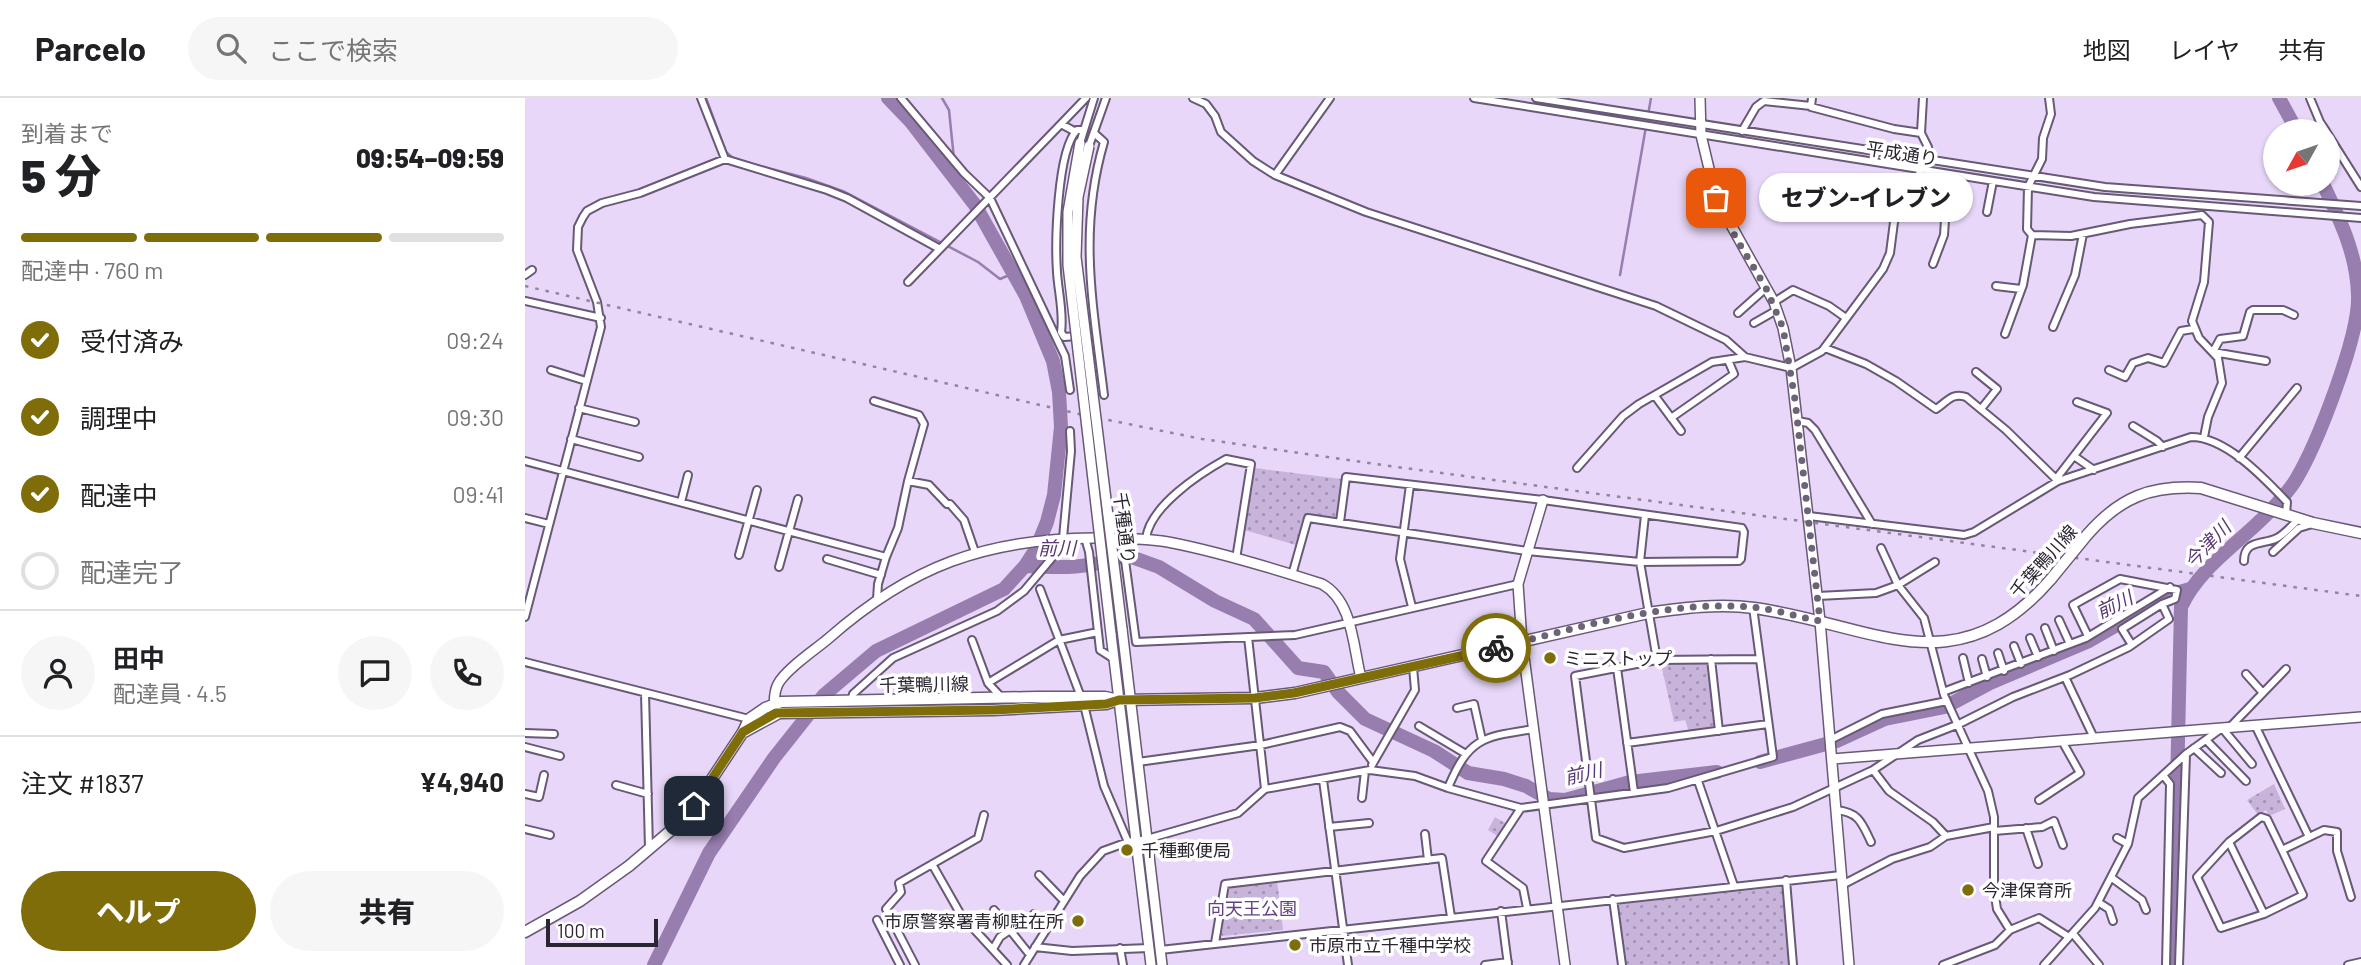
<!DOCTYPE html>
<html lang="ja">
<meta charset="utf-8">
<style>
:root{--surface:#fff;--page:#f6f6f6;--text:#202124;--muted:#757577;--line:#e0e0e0;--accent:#7f6d09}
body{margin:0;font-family:Barlow,"Noto Sans JP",sans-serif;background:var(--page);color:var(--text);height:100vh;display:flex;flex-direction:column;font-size:26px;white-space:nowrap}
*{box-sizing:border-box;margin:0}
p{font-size:23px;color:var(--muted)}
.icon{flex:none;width:38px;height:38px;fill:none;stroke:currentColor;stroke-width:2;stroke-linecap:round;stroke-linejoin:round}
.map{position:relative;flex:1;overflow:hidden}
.panel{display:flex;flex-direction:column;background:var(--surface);width:525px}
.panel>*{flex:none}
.needle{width:46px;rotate:230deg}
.fabs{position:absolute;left:1738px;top:21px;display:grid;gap:14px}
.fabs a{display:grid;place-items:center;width:77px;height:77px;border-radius:50%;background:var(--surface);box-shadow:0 2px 5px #0004;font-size:35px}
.scale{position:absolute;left:21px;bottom:18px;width:112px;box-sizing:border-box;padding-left:7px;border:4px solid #2b2531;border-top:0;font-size:19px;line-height:24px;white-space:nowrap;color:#2b2531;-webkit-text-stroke:5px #fff;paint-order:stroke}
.pin{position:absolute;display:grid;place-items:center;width:60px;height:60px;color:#fff;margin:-30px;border-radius:14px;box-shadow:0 4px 10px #0006}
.courier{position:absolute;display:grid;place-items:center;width:70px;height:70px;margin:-35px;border:5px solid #7f6d09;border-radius:50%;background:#fff;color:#222;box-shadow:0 2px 9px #0007}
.bubble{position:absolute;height:49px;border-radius:24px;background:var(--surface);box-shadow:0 2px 5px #0004;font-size:23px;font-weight:800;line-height:49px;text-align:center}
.overview em{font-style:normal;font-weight:800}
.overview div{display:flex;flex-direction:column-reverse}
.overview{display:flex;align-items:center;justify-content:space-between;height:119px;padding:0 21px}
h1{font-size:46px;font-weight:800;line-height:52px}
.bar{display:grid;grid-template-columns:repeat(4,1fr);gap:10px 7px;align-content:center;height:84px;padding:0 21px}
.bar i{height:9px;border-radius:5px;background:var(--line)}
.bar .active{background:var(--accent)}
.bar p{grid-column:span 4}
.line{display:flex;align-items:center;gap:18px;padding:0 21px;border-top:2px solid var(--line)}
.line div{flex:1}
.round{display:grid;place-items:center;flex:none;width:74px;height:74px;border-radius:37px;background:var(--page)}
ol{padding:0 21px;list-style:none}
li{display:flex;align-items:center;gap:21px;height:77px}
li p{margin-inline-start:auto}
li .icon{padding:7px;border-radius:50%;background:var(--accent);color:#fff;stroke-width:4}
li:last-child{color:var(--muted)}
li i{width:38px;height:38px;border:4px solid var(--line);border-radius:50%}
.action{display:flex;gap:14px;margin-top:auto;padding:14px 21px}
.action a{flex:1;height:80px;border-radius:42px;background:var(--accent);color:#fff;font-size:28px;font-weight:800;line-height:80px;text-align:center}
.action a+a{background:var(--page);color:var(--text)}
header{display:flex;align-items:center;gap:42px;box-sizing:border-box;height:98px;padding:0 35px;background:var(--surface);border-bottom:2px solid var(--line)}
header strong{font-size:33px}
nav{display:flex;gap:38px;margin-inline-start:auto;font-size:24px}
.search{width:490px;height:63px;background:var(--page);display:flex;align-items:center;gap:18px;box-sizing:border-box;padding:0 24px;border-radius:38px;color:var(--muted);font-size:26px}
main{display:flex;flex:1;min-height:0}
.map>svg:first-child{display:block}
</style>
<header>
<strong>Parcelo</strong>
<div class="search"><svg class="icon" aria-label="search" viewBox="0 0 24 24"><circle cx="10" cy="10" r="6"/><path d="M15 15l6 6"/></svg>ここで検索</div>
<nav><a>地図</a><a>レイヤ</a><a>共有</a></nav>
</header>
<main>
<section class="panel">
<div class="overview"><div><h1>5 分</h1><p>到着まで</p></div><em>09:54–09:59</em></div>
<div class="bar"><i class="active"></i><i class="active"></i><i class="active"></i><i></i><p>配達中 · 760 m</p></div>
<ol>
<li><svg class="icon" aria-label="check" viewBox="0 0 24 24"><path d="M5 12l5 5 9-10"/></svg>受付済み<p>09:24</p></li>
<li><svg class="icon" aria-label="check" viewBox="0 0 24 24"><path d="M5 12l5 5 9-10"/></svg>調理中<p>09:30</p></li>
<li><svg class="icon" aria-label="check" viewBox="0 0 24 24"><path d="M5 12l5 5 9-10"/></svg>配達中<p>09:41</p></li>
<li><i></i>配達完了</li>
</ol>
<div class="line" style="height:126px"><a class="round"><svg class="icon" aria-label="person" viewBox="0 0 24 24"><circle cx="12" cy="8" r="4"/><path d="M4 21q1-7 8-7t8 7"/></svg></a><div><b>田中</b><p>配達員 · 4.5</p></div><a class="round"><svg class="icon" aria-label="chat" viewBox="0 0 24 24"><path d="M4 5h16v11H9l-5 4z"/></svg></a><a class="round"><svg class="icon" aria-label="phone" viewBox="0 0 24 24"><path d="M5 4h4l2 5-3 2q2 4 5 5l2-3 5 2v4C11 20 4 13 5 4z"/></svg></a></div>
<div class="line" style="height:91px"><div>注文 #1837</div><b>¥4,940</b></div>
<div class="action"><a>ヘルプ</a><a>共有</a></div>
</section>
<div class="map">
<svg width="1836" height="867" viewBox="0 0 1836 867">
<defs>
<pattern id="park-dots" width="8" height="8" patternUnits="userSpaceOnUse" patternTransform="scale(1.75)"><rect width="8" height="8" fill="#c8b4db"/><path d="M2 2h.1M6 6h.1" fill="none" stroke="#a392b2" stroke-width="1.8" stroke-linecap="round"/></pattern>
</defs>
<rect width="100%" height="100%" fill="#e8d7f9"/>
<path fill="url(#park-dots)" d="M730,370L817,381L811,419L779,418L771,447L719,432Z
M1139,565H1181L1183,567L1191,628L1188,630L1164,634L1160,622L1149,624L1136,566Z
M1749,686L1760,711L1744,718L1741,712L1733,717L1722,702Z
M970,719L982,726L974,739L963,732Z
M752,782L758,832L697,838L695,835L702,790Z
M1255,789L1258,791L1265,867H1100L1093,809L1095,806Z"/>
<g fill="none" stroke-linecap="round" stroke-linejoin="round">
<path stroke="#987eaf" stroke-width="2.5" d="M181,0L201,54L208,60
M417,0L424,12L429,61
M231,67L281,80L320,94L453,164L475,181L489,175
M430,68L431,82
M1095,177L1126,0"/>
<path stroke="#987eaf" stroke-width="14" d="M1754,0L1772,33
M500,468C537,470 565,471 601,457L634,469L690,503L729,521L773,570L799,574L813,594L840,621L909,653L943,675L979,681L1001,688L1024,701L1040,702L1105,684L1192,674
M1235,664L1312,643L1360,621L1420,609L1465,585L1564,543L1644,497L1665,491
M129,867L184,755L249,660L299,597L351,553L479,491L500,468L511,451L522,424L529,397L536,329L534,294L528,263L501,198L450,107L386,24L363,0
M1648,867L1656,509C1675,468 1716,444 1746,412C1754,403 1764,393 1770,383C1792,347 1835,237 1833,197C1832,156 1815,122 1798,86"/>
<g stroke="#685976" stroke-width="10">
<path id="street" d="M176,0L200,61L302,92L322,100L415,151
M376,0L439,75L465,100L540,258L545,292
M668,0L681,6L690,18L696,34L728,63L750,77L841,114L1131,208L1201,242L1220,259
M949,0L1569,99L1836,120
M1011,0L1580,89L1836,108
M1287,0L1286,9L1369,31L1396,35
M1524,0L1526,16L1518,40L1517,61L1503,89L1502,131L1507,137L1546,138L1605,126L1677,117L1684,124L1679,184L1667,223L1674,240L1693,260L1697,285L1683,319L1679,339
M1785,0L1795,24L1801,33
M536,26L561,0
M1217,33L1231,9L1239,3L1286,8
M569,35L579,44C553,133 568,207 579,297
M1802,35L1836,89
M555,45L569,0
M564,48L581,0
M750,77L805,0
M1462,114L1468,83
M1408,166L1419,137L1423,76
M0,177L7,172
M383,184L536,26L549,33
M1471,188L1496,191
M0,203L76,220
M1249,204L1268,192L1304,208L1321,220
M1213,215L1241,190
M1229,225L1252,212
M1528,229L1550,177L1558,136
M1480,236L1498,187L1507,137
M552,238L539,239L536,234C539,215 533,193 532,174C530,145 532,52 552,32H558
M1300,250L1341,266L1371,283L1411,311C1422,304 1427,294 1441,299L1481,332L1533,383
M1741,263L1688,254L1695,241L1718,238L1725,214L1728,212H1758L1769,217
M26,272L61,283
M1584,272L1600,279L1608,265L1623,260L1639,265L1656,233L1668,231
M1451,274L1472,291L1456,311
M1130,298L1156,333
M349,303L394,317L399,326L383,383L373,430L361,459L353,486L352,501
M54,310L110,324
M1146,320L1209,276L1203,262
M1273,323L1283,325L1290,332L1347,426
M1608,328L1632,343L1638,349
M46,341L114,359
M1549,358L1569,372
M1714,360L1772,290
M0,363L361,459
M1052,370L1098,318L1114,306L1187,264L1220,259L1266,270L1297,253L1358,171L1365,155L1369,124L1375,110L1404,58L1403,49L1396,35L1398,0
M1531,381L1582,315L1552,304
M383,383L404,387L422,406H425L439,422L450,454
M885,387L875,461L887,509
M156,404L163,377
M1120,417L1115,464L1132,562
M1284,418L1439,437L1449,434L1533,383L1666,339C1701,339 1739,380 1762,404L1761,416
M0,420L24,426
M560,440L564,454L575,552L589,561
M597,440L611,544L770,537L993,486
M621,441C624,409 674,376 701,361L726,366L711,461
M1356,450L1373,487L1399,520L1419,597L1463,693L1469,719V791L1472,811L1485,832
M1748,454L1774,430L1787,426
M214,457L232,392
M302,461L356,477
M1719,463C1719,441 1739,447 1752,440C1760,436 1767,427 1774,421
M254,469L273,401
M767,477L783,420L1002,453L1115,464L1214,463L1216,461L1219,434L1217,430L1018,402L821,379L815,424
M515,491L556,599
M1293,498L1351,495L1373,487L1410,464
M0,519L76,229L72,204L52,152L53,129L58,119L62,113L77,105L115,95L200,61
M1534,522L1545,546
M1520,530L1529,553
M1563,538L1548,507L1595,481L1652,492L1650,501L1637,506L1597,531L1607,547
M723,539L740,691
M1505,540L1513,559
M447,542L463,585L477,600
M1489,548L1496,566
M1473,555L1479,573
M1438,560L1444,585
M1186,561L1194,633
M1234,561L1132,562L1050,578L1071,740L1099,750L1191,733L1268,709L1348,672L1393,642L1434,626L1488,599L1545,577L1604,549L1644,521L1637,506
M1457,561L1462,579
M0,564L224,621
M1092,570L1109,694
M1721,576L1738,595
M1540,579L1569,640
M463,585L534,542L573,534
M1418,594L1561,540L1645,489
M120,595L124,750
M326,603L328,596L368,560L472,513L499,493L526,461L538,440L546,353L545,333
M559,607L579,688L603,744
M932,610L949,606L957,642
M1730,627L1784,739
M894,628L941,656
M1705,629L1761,571
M0,635L29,636
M1305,642L1357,616L1422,603
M1681,642L1721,683
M1102,645L1243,626
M0,649L35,658
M1669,650L1696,675
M613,664L736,647L815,629L825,633L848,664
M847,667L890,592L888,569
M1348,672L1364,693L1408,724L1421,738
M1638,677L1645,686L1641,867
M798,682L823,867
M1173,683L1209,788
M91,687L123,696
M923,690C944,639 958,639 1009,631
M0,696L14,699L19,677
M837,700L840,673
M1514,702L1555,675L1537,643
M996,710L961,763L998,790L1002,810
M1311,712C1334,714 1337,725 1346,744
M804,729L844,725
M1501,730L1513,766
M0,731L25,737
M1469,733L1517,729L1529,723L1538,747
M900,736L903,762
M1592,740L1603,746
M1704,744L1739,816
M1757,752L1742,721L1736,719L1704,744L1672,779L1696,830L1739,816L1778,797L1757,752L1799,732L1812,734V753L1826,799
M407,766L436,817L482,867
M514,777L539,803
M1587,780L1617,802L1621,812
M1261,782L1268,867
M1317,787L1367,761L1405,749L1421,738L1469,729
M1088,801L1097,867
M1573,804L1584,811L1588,823
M469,812L505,857
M976,813L983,867
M509,816L522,830
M352,822L375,867
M1549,837L1574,867
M690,845L700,786L917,760L926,819
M510,849L547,853L624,850
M595,850L598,867
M468,851L475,839L485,832
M635,852L1316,777
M390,867L361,811L376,794L374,785L453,740L459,717
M499,867L555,778L578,753L603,744L622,741L713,715L740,691L845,672L890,678L923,690L996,710L1143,690L1248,659L1228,509
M960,867L983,864
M1418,867L1470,847L1485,832L1514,820L1544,839
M1519,867L1570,810L1603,746L1613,700L1661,656L1697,630L1727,666
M1654,867L1661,656
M1823,867L1836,864"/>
</g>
<g stroke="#685976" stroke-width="12">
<path id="secondary" d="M1175,0L1176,37L1191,100L1249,204L1258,230L1266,270L1295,523L1324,867
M1018,402L993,486L997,544L1040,867
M597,531L637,867
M586,536L626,867
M250,612C249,604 249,594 253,586C261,571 290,552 304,540C386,468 460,441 569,440C594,440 619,440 643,444C695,454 747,470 797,486C828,503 828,549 836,580
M1307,661L1836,619"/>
</g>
<g stroke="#685976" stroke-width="13">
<path id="primary" d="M1562,437C1595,399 1626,387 1676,390L1788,425L1836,435
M219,634L254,615L468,612L581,606L593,602
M0,834L55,803L104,768L150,729L169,708L218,634L224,621L240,610L256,604L511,599H580L594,602L730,600L770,595L1123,515C1158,510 1194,505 1229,510C1347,526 1430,592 1526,481"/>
</g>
<use href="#street" stroke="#fff" stroke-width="6"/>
<use href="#secondary" stroke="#fff" stroke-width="9"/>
<use href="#primary" stroke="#fff" stroke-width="10"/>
<path stroke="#91859d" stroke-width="2.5" stroke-dasharray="3.5 7" stroke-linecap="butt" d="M0,188L554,316L677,341L857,367L1836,498"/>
<g stroke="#685976" stroke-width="12" stroke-linecap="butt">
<path id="secondary-bridge" d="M555,45L543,114V167L586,536
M564,48L553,99L551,159L597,531"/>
</g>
<g stroke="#685976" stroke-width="13" stroke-linecap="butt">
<path id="primary-bridge" d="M1526,481L1562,437"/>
</g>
<use href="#secondary-bridge" stroke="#fff" stroke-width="9"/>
<use href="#primary-bridge" stroke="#fff" stroke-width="10"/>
</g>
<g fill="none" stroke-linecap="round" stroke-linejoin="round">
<path stroke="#6d6377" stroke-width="7" stroke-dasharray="0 12.6" d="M971,550C1054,530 1140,502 1226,509C1249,511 1273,519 1295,523L1270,302L1258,230L1241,190L1211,140L1191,100"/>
<path stroke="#7f6d09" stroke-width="9" d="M169,708L218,634L251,615L468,612L581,606L594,602L730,600L769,595L971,550"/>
</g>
<g fill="#7f6d09" stroke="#fff" stroke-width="2.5">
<circle cx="1025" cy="560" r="7"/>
<circle cx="602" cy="752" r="7"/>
<circle cx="1443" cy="792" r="7"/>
<circle cx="553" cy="823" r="7"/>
<circle cx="770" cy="847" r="7"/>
</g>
<g text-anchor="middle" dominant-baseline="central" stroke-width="7" stroke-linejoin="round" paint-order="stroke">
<g font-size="18" fill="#2b2531" stroke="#fff">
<text transform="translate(1377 55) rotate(9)">平成通り</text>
<text transform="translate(600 430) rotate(83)">千種通り</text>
<text transform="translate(1518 463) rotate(-48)">千葉鴨川線</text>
<text transform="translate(399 586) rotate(-1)">千葉鴨川線</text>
</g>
<g font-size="18" fill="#2b2531" stroke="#fff" text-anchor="start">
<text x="1039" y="560">ミニストップ</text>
<text x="616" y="752">千種郵便局</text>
<text x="1457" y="792">今津保育所</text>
<text x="539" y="823" text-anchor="end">市原警察署青柳駐在所</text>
<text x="784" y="847">市原市立千種中学校</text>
</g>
<g font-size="18" fill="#644181" stroke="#fff">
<text x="727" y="810">向天王公園</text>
</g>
<g font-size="19" font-style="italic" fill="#5a3776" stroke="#fff">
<text transform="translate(1682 446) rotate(-46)">今津川</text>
<text x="532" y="449">前川</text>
<text transform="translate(1589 506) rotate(-26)">前川</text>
<text transform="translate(1058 675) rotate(-13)">前川</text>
</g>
</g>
</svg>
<div class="fabs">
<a><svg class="needle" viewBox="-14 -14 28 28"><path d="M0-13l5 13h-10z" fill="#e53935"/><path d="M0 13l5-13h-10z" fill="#757577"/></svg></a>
</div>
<div class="scale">100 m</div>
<div class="pin" style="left:1191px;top:100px;background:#ea580c"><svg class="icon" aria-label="bag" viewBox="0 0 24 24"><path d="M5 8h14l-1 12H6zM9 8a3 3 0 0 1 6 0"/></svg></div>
<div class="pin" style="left:169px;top:708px;background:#1f2937"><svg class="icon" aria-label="home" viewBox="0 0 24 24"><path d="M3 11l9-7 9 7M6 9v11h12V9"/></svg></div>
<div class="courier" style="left:971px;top:550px"><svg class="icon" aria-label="bike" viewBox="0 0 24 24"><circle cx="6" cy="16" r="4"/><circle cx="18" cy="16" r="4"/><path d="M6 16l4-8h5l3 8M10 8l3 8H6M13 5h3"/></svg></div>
<div class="bubble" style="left:1234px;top:75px;width:214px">セブン-イレブン</div>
</div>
</main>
